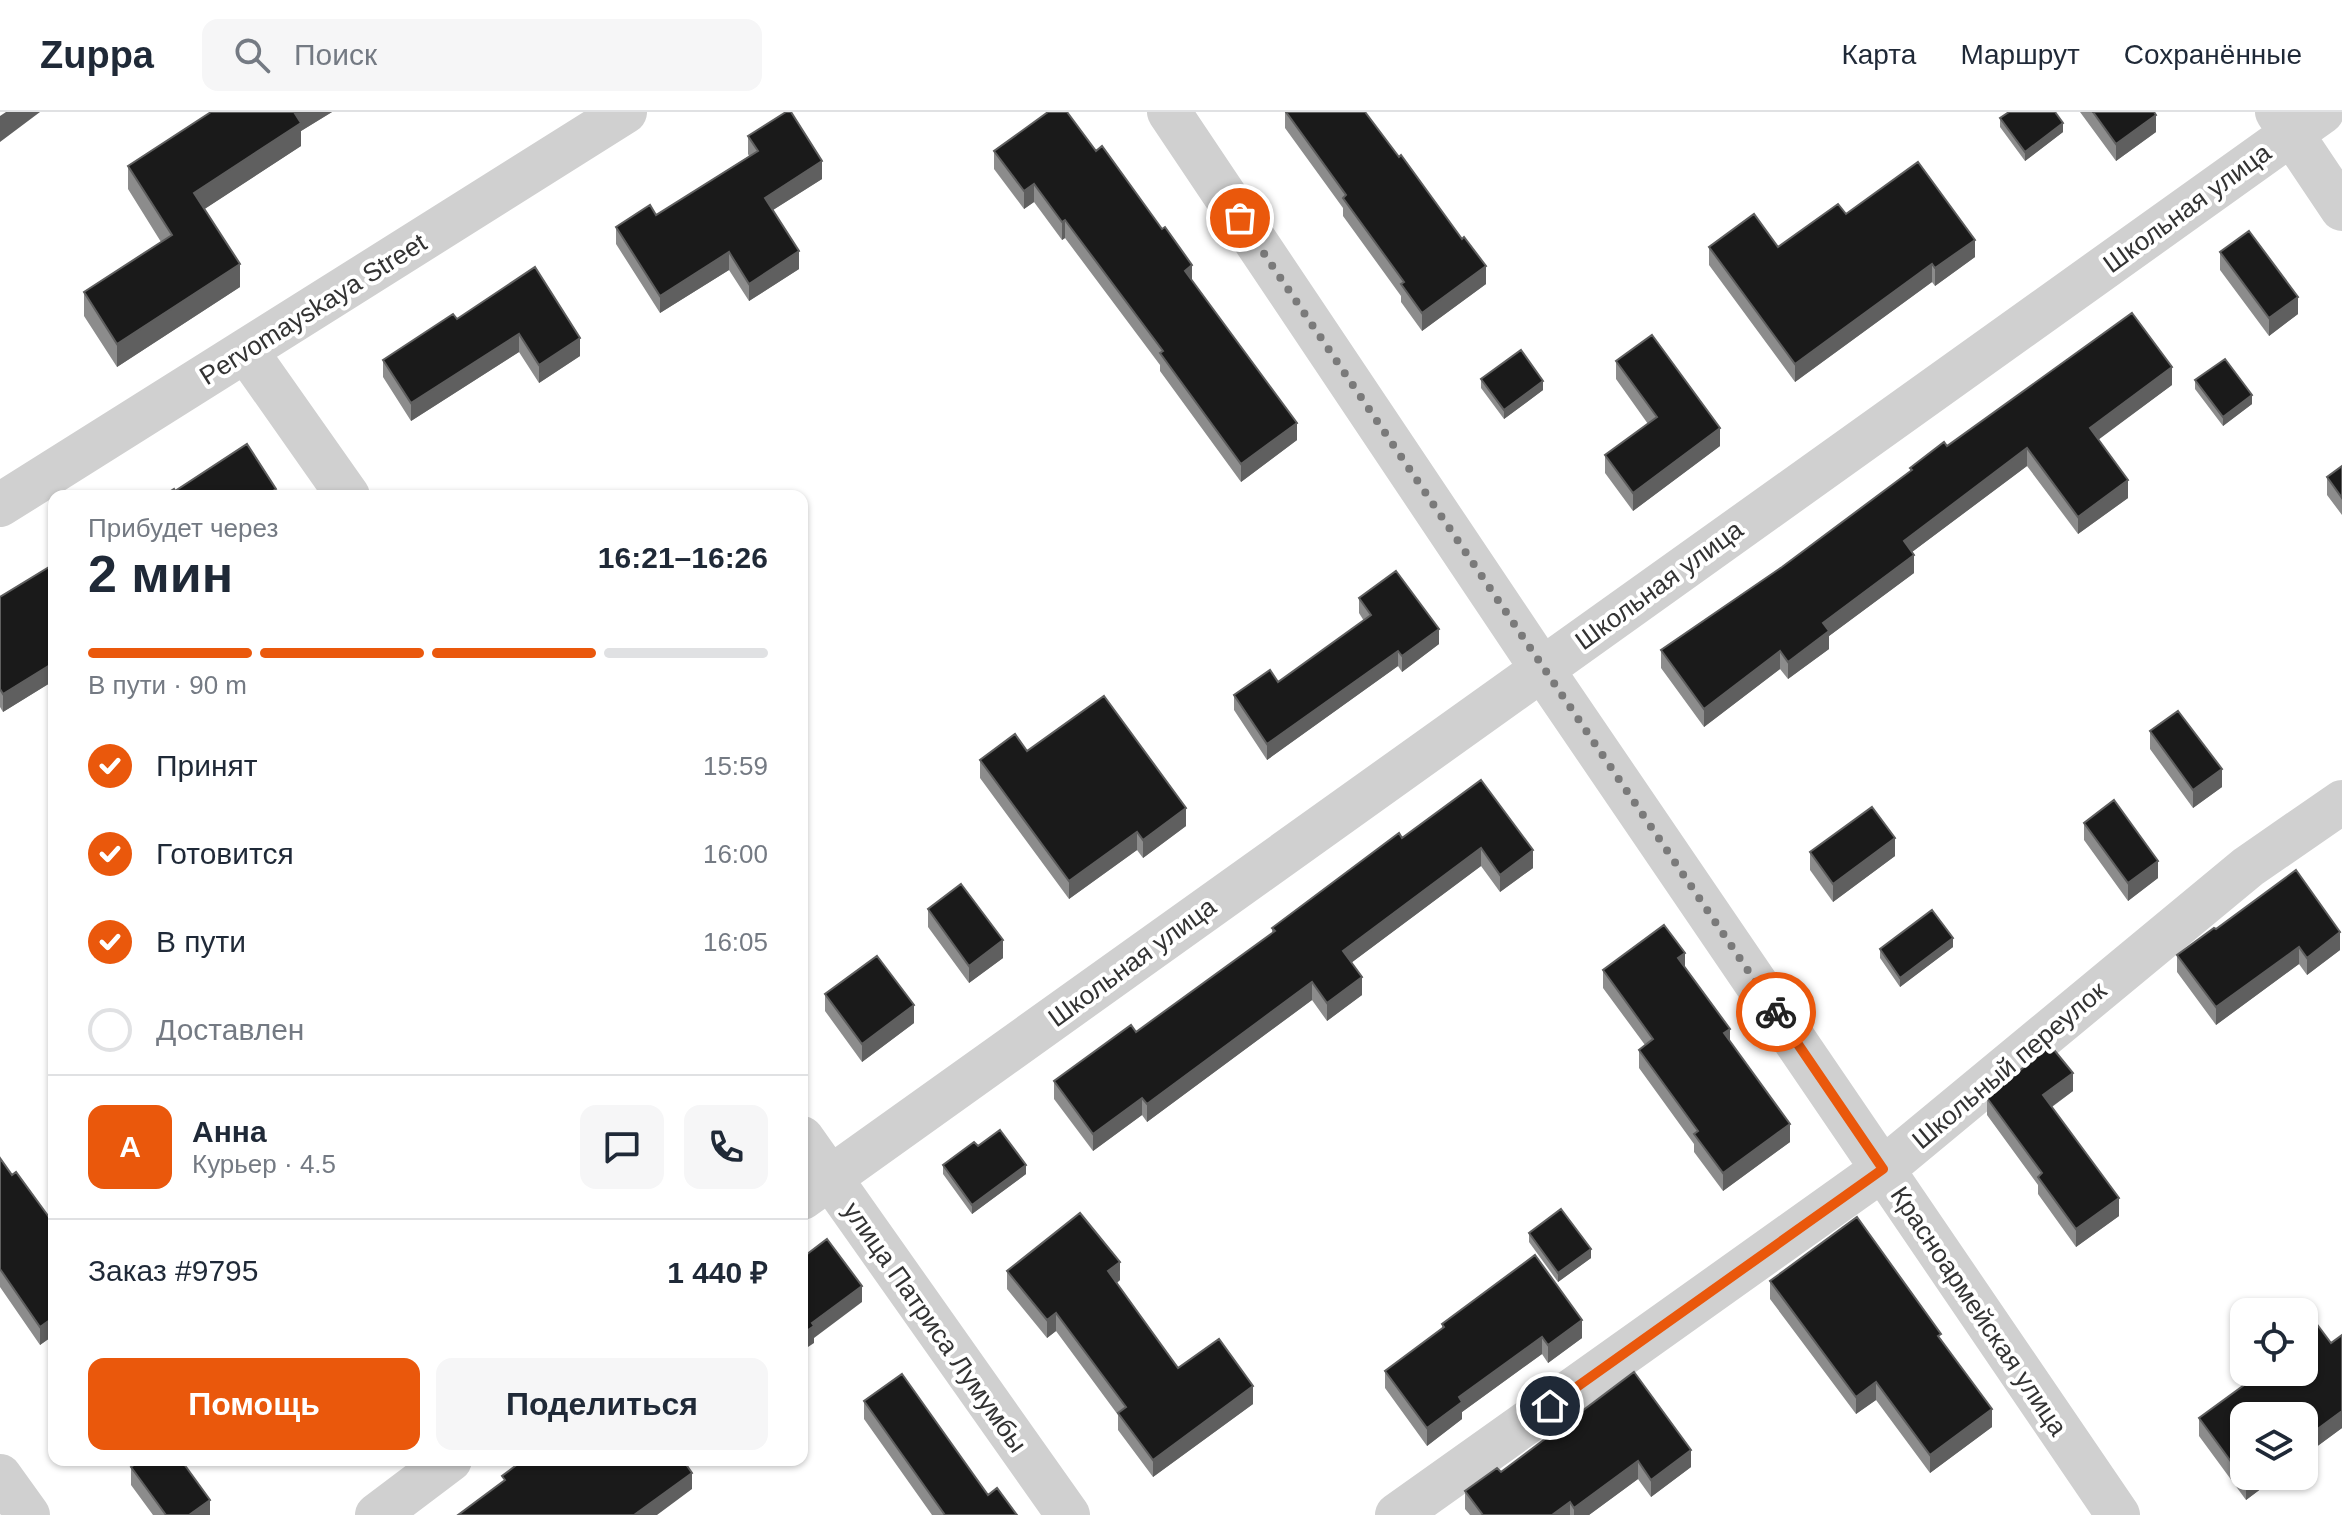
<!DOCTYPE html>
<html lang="ru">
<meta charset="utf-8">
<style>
:root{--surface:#fff;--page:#f6f6f7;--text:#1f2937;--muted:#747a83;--line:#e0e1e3;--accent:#ea580c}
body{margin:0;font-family:Arial,sans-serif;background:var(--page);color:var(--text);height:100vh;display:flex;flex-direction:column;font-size:30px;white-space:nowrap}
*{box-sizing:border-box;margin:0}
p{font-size:26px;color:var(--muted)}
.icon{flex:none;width:44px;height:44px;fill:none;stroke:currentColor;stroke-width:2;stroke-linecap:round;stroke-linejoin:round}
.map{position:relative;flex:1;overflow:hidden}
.panel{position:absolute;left:48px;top:378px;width:760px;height:976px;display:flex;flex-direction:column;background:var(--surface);border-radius:16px;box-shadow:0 2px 6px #0004}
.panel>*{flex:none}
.buttons{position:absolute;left:2230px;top:1186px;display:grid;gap:16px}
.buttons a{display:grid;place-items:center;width:88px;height:88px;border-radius:16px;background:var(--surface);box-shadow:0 2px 6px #0004;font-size:40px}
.pin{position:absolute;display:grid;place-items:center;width:68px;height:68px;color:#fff;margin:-34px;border:4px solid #fff;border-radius:50%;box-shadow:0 2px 8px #0007}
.courier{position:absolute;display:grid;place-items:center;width:80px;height:80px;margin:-40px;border:6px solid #ea580c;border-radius:50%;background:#fff;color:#222;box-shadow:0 2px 10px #0007}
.summary em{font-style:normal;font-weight:700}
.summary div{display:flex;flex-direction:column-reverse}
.summary{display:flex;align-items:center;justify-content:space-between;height:136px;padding:0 40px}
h1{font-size:52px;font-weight:700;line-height:60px}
.bar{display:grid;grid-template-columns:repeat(4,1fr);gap:12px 8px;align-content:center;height:96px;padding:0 40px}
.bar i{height:10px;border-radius:6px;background:var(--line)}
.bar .current{background:var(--accent)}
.bar p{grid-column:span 4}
.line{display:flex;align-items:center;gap:20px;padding:0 40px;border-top:2px solid var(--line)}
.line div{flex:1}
.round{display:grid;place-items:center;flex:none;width:84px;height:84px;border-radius:16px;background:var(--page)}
ol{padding:0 40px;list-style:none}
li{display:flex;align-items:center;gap:24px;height:88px}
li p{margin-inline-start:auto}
li .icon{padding:8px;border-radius:50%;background:var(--accent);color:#fff;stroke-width:4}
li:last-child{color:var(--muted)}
li i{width:44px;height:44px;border:4px solid var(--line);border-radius:50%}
.primary-button{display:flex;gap:16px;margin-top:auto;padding:16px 40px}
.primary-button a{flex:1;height:92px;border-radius:16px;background:var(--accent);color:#fff;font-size:32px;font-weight:700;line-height:92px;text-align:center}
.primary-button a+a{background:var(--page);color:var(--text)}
header{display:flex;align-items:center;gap:48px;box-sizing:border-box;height:112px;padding:0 40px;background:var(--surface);border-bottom:2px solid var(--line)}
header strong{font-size:38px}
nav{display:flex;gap:44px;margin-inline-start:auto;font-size:28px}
.search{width:560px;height:72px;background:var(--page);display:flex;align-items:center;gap:20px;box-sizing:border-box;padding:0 28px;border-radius:16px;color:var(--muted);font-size:30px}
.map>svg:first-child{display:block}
</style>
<header>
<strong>Zuppa</strong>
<div class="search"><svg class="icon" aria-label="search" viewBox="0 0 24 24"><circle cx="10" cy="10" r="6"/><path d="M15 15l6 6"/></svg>Поиск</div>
<nav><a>Карта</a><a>Маршрут</a><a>Сохранённые</a></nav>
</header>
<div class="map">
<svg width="2342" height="1403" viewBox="0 0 2342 1403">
<rect width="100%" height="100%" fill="#fff"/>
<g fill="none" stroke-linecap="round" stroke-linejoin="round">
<path stroke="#d0d0d0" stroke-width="44" d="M1169,0L1542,557L2118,1403
M2277,0L2342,97
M246,239L348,384
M0,393L625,0
M802,1026L1068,1403
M802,1086L2322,0
M0,1364L28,1403
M377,1403L450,1348
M1397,1403L1883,1057L2248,755L2342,690"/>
</g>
<path fill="#8c8c8c" d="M211,0H332L301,19V34L204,97L240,175L117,255L84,204V180L161,130L128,77V54Z
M1285,0H1365L1486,172L1422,219L1401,190V184L1343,104V96L1285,16Z
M2080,0H2154L2156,20L2116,49Z
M2000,6L2063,20L2025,49L2000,15Z
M748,24L822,67L773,98L799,157L749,189L729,158L660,201L616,132V115L656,103L749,44L748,42Z
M994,39L1192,169L1297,328L1241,370L1160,259V253L1065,126L1062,128L1034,90L1024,97L994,57Z
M1846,102L1975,145L1935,174L1932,170L1795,270L1709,153V135H1778Z
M2220,140L2298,202L2269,224L2220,158Z
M457,207L580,226V244L539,271L519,240L411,309L383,265V248Z
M1616,249L1720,334L1633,399L1605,361V343L1648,312L1616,267Z
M1481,267L1543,278L1504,307L1481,276Z
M2195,268L2252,292L2223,314L2195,277Z
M2172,273L2098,327L2128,386L2078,422L2027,354L1912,440L1914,461L1829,524V537L1788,567L1780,557L1704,615L1661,556V538L1782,455L1910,360V356L1947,334Z
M2342,354V403L2327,383V365Z
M0,485L50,567V571L3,600L0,595Z
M1359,486L1439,532L1402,560L1398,554L1267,648L1234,598V583L1278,570L1364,509L1359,501Z
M2150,619L2222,675L2193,696L2150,637Z
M1027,639L1186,714L1143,746L1137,738L1069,787L980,666V648Z
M1481,668L1533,756L1500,780L1481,754L1352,850L1362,883L1327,909L1312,888L1147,1010L1142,1003L1093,1039L1054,987V969L1136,920L1272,821V816L1402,726Z
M2084,711L2158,766L2128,789L2084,728Z
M1810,740L1895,744L1833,790L1810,758Z
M928,797L1003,846L969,871L928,815Z
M2216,817L2340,838L2307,863L2299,852L2216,913L2177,860V843Z
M1953,835L1900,875L1880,846V837Z
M1685,856L1790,1030L1723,1079L1694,1040V1032L1639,956V938L1645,933L1603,876V858Z
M825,882L914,911L862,950L825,899Z
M2073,979L2052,995L2119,1104L2076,1135L2038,1082V1073L1987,1003V986Z
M978,1034L1026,1062L972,1102L943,1062V1053Z
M0,1046L12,1063L54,1112V1223L40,1233L0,1175Z
M1529,1121L1591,1146L1558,1170L1529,1130Z
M1007,1159L1120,1168L1117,1171L1178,1256L1253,1292L1153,1365L1118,1318V1303L1056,1219L1047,1226L1007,1177Z
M1770,1169L1941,1227L1992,1315L1930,1361L1876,1288L1856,1302L1770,1187Z
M2316,1211L2331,1231L2342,1223V1316L2304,1344V1304H2244V1364H2278L2246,1388L2199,1324V1306L2262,1260H2304V1220Z
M1442,1212L1582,1226L1548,1251L1542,1242L1462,1300V1307L1427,1334L1385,1276V1259L1442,1216Z
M1634,1260L1691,1355L1651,1385L1638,1367L1589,1403H1470L1465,1397V1379L1501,1360Z
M864,1289L988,1383L1017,1403H932L864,1307Z
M131,1355L210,1403H153L131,1373Z"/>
<path fill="#5f5f5f" d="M6,0H40L0,30V4Z
M294,0H332L301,19V34L194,104V81Z
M2156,3V20L2116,49V32Z
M2063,11V20L2025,49V40Z
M822,49V67L765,103V86Z
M1034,72V90L1024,97V79Z
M1065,108V126L1062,128V110Z
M1975,128V145L1935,174V156Z
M799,139V157L749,189V172Z
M729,140V158L660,201V184Z
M240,152V175L117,255V232Z
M1932,152V170L1795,270V252Z
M1192,153V171L1185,159Z
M1486,154V172L1422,219V201Z
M2298,185V202L2269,224V206Z
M519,222V240L411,309V291Z
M580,226V244L539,271V253Z
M2172,255V273L2090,334V316Z
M1543,269V278L1504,307V298Z
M2252,283V292L2223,314V305Z
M1297,311V328L1241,370V352Z
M1720,316V334L1633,399V381Z
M2027,336V354L1904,446V429Z
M2128,368V386L2078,422V405Z
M276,377V384H265Z
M1914,443V461L1829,524V537L1788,567V550L1823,511Z
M1439,517V532L1402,560V544Z
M1398,539V554L1267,648V632Z
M1780,539V557L1704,615V597Z
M54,547V565L50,567V571L3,600V582Z
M2222,657V675L2193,696V678Z
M1186,696V714L1143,746V728Z
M1137,720V738L1069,787V769Z
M1895,726V744L1833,790V772Z
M1481,736V754L1343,857V839Z
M1533,738V756L1500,780V763Z
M2158,749V766L2128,789V771Z
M2340,820V838L2307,863V846Z
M1953,826V835L1900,875V866Z
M1003,828V846L969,871V854Z
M2299,835V852L2216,913V895Z
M1685,841V859L1678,846Z
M1362,865V883L1327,909V891Z
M1312,870V888L1147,1010V992Z
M914,893V911L862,950V932Z
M1730,917V934L1724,921Z
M2073,961V979L2043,1001V983Z
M1142,986V1003L1093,1039V1022Z
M1790,1012V1030L1723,1079V1061Z
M1026,1053V1062L972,1102V1093Z
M2119,1086V1104L2076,1135V1117Z
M1591,1137V1146L1558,1170V1161Z
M1120,1150V1168L1108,1177V1159Z
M862,1174V1190L814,1226V1231L802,1239V1222L812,1211Z
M1056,1201V1219L1047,1226V1208Z
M54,1205V1223L40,1233V1215Z
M1582,1208V1226L1548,1251V1233Z
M1542,1225V1242L1462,1300V1307L1427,1334V1316L1459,1285Z
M1876,1270V1288L1856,1302V1285Z
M1253,1274V1292L1153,1365V1348Z
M1992,1297V1315L1930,1361V1343Z
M2342,1299V1316L2304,1344V1327Z
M1691,1338V1355L1651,1385V1368Z
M1638,1349V1367L1589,1403H1574V1396Z
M692,1361V1377L657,1403H634Z
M2254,1364H2278L2246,1388V1370Z
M210,1388V1403H189Z
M1570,1390V1403H1552Z"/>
<path fill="#1a1a1a" stroke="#5f5f5f" stroke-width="2" d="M211,0H294L301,11L194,81L240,152L117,232L84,180L172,123L128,54Z
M786,0H791L822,49L765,86L799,139L749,172L729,140L660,184L616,115L650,93L656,103L758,39L748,24Z
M1048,0H1067L1096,39L1102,34L1162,117L1165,115L1192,153L1185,159L1297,311L1241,352L1160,241L1163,239L1065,108L1062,110L1034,72L1024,79L994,39Z
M1286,0H1365L1399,45L1401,43L1462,127L1464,125L1486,154L1422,201L1401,172L1404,170L1343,86L1346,83Z
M2009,0H2055L2063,11L2025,40L2000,6Z
M2093,0H2154L2156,3L2116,32Z
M1918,50L1975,128L1935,156L1932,152L1795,252L1709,135L1754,102L1778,135L1838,92L1846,102Z
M2249,119L2298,185L2269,206L2220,140Z
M535,155L580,226L539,253L519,222L411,291L383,248L453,202L457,207Z
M2132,201L2172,255L2090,316L2128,368L2078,405L2027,336L1904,429L1914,443L1823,511L1829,519L1788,550L1780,539L1704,597L1661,538L1782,455L1912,358L1910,356L1944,330L1947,334Z
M1652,223L1720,316L1633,381L1605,343L1657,305L1616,249Z
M1521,238L1543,269L1504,298L1481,267Z
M2225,247L2252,283L2223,305L2195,268Z
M247,332L276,377L265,384H163L174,377L175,379Z
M2342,354V386L2327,365Z
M54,452V547L49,550L50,553L3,582L0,577V485Z
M1396,459L1439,517L1402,544L1398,539L1267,632L1234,583L1270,558L1278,570L1371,503L1359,486Z
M1104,584L1186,696L1143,728L1137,720L1069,769L980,648L1015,622L1027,639Z
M2178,599L2222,657L2193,678L2150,619Z
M1481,668L1533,738L1500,763L1481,736L1343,839L1362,865L1327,891L1312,870L1147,992L1142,986L1093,1022L1054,969L1131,913L1136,920L1275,819L1272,816L1399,721L1402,726Z
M2114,688L2158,749L2128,771L2084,711Z
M1872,695L1895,726L1833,772L1810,740Z
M2296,758L2340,820L2307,846L2299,835L2216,895L2177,843L2214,816L2216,817Z
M961,772L1003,828L969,854L928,797Z
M1932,798L1953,826L1900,866L1880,837Z
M1664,813L1685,841L1678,846L1730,917L1724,921L1790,1012L1723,1061L1694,1022L1698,1019L1639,938L1653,927L1603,858Z
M877,844L914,893L862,932L825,882Z
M2050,933L2073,961L2043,983L2119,1086L2076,1117L2038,1065L2042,1061L1987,986Z
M1000,1018L1026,1053L972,1093L943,1053L974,1030L978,1034Z
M0,1046L12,1063L16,1060L54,1112V1205L40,1215L0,1157Z
M1561,1097L1591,1137L1558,1161L1529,1121Z
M1080,1101L1120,1150L1108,1159L1178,1256L1219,1227L1253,1274L1153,1348L1118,1301L1126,1295L1056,1201L1047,1208L1007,1159Z
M1857,1105L1941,1222L1938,1224L1992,1297L1930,1343L1876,1270L1856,1285L1770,1169Z
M827,1127L862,1174L812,1211L814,1214L802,1222V1146Z
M1535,1143L1582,1208L1548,1233L1542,1225L1459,1285L1462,1290L1427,1316L1385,1259L1444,1215L1442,1212Z
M2316,1211L2331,1231L2342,1223V1299L2304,1327V1304H2244V1364H2254L2246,1370L2199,1306L2262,1260H2304V1220Z
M1634,1260L1691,1338L1651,1368L1638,1349L1574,1396L1570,1390L1552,1403H1483L1465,1379L1497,1356L1501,1360Z
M902,1262L988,1383L997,1376L1017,1403H945L864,1289Z
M141,1348H181L210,1388L189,1403H166L131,1355Z
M523,1348H683L692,1361L634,1403H458L505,1368L502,1364Z"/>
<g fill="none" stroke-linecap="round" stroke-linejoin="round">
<path stroke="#7a7a7a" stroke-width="8" stroke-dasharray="0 14.4" d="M1240,106L1776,900"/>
<path stroke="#ea580c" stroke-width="10" d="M1550,1294L1883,1057L1776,900"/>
</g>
<g text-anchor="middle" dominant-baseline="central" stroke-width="8" stroke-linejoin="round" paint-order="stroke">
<g font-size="26" fill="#333" stroke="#fff">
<text transform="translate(2187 96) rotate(-36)">Школьная улица</text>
<text transform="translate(313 197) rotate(-32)">Pervomayskaya Street</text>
<text transform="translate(1659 473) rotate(-36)">Школьная улица</text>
<text transform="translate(1132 850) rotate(-36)">Школьная улица</text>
<text transform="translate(2009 953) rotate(-40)">Школьный переулок</text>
<text transform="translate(1979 1199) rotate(56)">Красноармейская улица</text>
<text transform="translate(935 1215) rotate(55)">улица Патриса Лумумбы</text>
</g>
</g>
</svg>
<div class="buttons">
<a><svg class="icon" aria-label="locate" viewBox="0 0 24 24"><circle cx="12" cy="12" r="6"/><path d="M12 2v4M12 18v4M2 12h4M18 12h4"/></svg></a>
<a><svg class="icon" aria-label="layers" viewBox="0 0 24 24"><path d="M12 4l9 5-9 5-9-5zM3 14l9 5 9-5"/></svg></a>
</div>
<div class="pin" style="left:1240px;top:106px;background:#ea580c"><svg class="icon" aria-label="bag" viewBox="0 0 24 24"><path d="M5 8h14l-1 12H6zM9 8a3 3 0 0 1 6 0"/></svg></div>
<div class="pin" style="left:1550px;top:1294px;background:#1f2937"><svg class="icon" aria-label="home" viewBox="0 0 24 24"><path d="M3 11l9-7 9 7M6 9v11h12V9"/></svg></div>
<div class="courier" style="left:1776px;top:900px"><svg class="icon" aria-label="bike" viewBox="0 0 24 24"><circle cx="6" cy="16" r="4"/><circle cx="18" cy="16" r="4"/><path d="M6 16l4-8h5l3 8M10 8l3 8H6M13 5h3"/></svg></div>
<section class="panel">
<div class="summary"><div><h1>2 мин</h1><p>Прибудет через</p></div><em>16:21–16:26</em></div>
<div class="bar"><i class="current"></i><i class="current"></i><i class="current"></i><i></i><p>В пути · 90 m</p></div>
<ol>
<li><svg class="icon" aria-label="check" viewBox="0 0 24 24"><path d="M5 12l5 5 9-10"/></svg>Принят<p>15:59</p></li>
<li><svg class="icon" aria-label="check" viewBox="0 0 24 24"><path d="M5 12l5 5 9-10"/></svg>Готовится<p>16:00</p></li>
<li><svg class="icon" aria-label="check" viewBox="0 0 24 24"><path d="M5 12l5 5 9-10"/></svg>В пути<p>16:05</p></li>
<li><i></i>Доставлен</li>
</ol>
<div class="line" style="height:144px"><b class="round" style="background:var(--accent);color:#fff">А</b><div><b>Анна</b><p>Курьер · 4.5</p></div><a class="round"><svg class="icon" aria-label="chat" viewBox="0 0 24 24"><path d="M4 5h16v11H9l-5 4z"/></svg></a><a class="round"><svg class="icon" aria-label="phone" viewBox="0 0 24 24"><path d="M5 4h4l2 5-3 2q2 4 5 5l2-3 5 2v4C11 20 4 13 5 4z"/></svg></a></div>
<div class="line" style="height:104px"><div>Заказ #9795</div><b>1 440 ₽</b></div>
<div class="primary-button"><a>Помощь</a><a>Поделиться</a></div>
</section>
</div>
